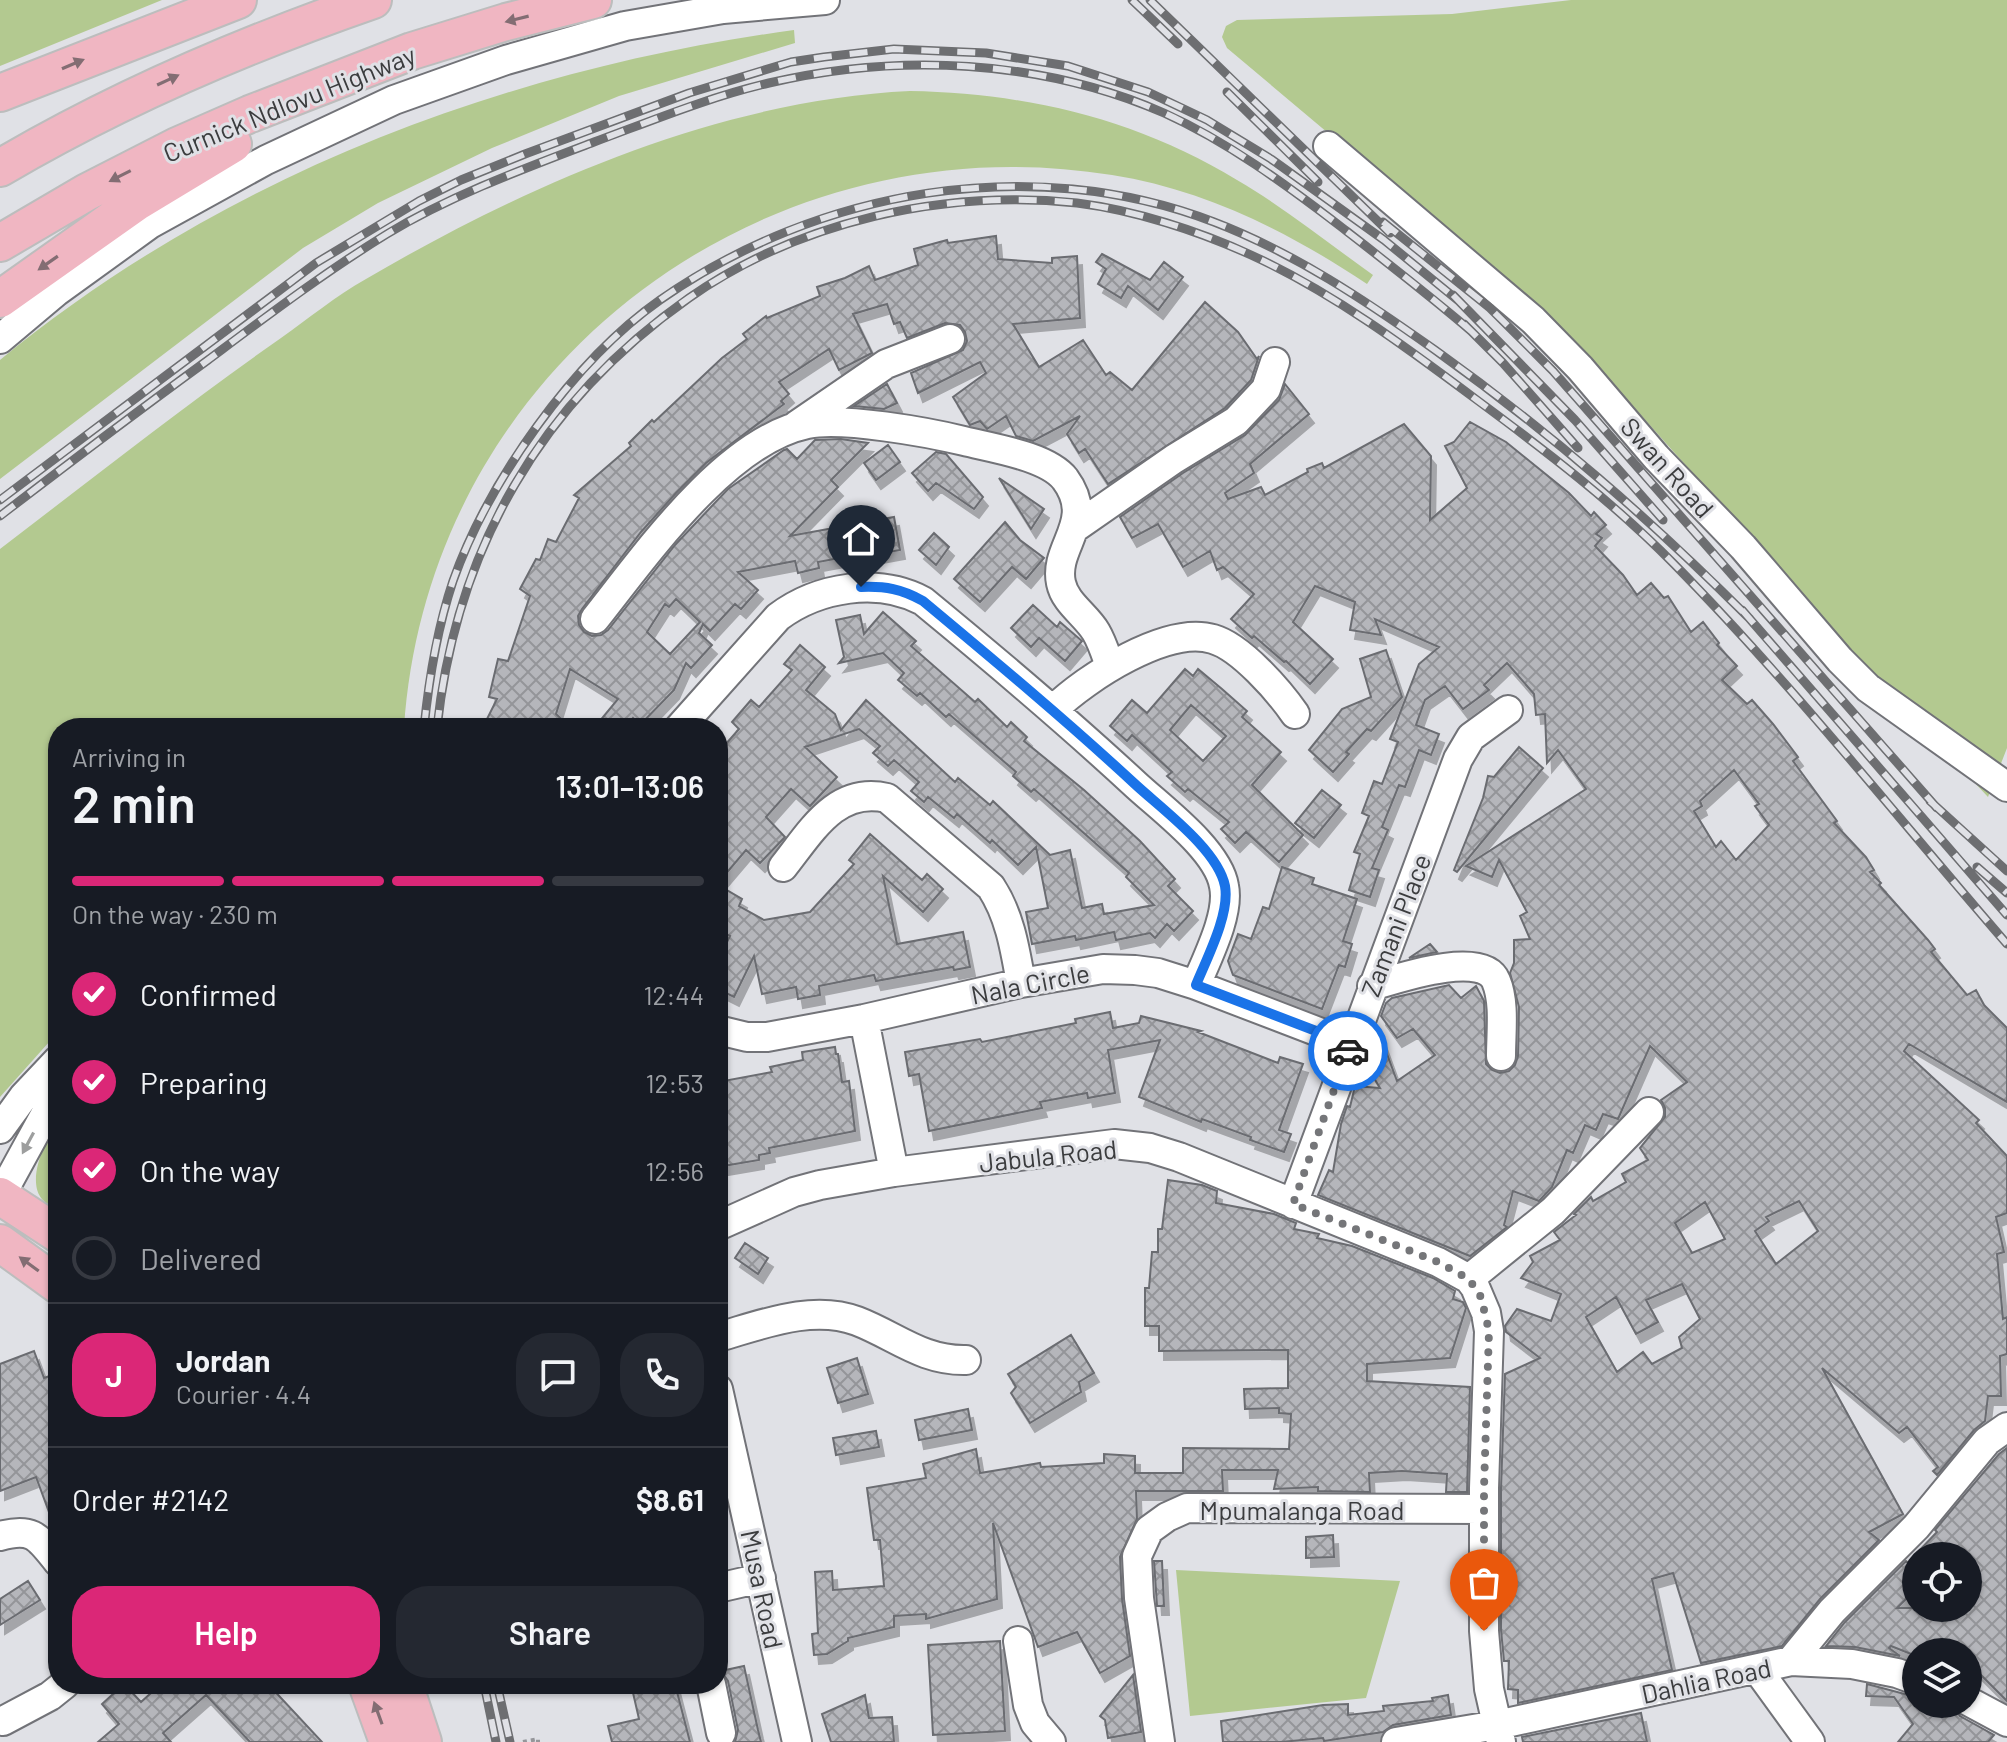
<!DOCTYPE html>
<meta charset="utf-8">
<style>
:root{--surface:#171b24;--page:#242831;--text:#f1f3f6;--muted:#9ea1a6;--line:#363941;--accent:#db2777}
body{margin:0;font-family:Barlow,sans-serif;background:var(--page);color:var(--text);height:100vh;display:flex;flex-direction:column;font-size:30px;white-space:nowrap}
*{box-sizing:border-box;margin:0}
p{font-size:26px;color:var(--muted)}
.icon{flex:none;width:44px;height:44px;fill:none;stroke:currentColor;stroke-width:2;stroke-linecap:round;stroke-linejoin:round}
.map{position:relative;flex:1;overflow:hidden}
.sheet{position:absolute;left:48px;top:718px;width:680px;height:976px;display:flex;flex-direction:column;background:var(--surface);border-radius:32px;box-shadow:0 2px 6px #0004}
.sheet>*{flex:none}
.buttons{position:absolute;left:1902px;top:1542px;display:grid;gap:16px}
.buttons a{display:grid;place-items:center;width:80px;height:80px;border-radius:50%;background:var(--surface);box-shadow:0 2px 6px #0004;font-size:40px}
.pin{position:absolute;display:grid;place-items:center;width:68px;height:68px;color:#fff;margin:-82px -34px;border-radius:50% 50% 50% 0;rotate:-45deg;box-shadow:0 0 8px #0007}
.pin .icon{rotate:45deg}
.courier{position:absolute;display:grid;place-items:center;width:80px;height:80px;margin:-40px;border:6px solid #1a73e8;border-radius:50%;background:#fff;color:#222;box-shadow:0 2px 10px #0007}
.headline em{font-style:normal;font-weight:600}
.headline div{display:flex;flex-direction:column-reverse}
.headline{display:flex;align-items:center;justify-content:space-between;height:136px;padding:0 24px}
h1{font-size:52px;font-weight:600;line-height:60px}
.bar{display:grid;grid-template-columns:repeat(4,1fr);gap:12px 8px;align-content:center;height:96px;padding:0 24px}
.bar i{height:10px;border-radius:6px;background:var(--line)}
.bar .current{background:var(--accent)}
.bar p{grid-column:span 4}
.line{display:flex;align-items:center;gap:20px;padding:0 24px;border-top:2px solid var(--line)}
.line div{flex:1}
.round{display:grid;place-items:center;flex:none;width:84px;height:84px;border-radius:32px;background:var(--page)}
ol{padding:0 24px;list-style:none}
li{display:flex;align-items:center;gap:24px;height:88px}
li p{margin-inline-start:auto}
li .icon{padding:8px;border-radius:50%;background:var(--accent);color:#fff;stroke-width:4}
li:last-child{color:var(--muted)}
li i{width:44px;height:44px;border:4px solid var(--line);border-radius:50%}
.primary-button{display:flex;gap:16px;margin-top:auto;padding:16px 24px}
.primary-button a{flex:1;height:92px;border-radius:32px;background:var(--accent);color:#fff;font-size:32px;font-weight:600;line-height:92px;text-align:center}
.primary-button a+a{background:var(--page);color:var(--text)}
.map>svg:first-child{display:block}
</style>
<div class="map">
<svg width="2007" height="1742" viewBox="0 0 2007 1742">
<defs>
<pattern id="building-cross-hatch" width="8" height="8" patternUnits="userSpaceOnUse" patternTransform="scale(2)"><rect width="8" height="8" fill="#b5b6bb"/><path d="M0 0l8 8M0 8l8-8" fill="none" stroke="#949599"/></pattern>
<filter id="shadow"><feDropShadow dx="5" dy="9" stdDeviation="0" flood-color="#0004"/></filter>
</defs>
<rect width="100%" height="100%" fill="#e0e1e6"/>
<path fill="#b3c990" d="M0,0H162L0,66Z
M1571,0H2007V748L1988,797L1846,645L1572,338L1227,48L1222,37L1226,26L1237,20L1452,14Z
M794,30L795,43L619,96L492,148L378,203L303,248L0,479V360C226,174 507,69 794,30Z
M910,91C1026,93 1137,119 1237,180C1285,208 1328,243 1373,275L1367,284C1289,232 1206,190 1112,175C761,118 428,368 404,728H58V1032L0,1097V549C93,478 185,405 281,338C309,318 336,296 366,279C528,184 720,100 910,91Z
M58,1117V1208C15,1198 46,1140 58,1117Z
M1176,1570L1400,1581L1366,1698L1190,1716Z"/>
<path fill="url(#building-cross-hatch)" stroke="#6b6c71" stroke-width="2" fill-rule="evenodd" filter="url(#shadow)" d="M996,236L998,259L1052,263V258L1077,256L1080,318L1013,324L1039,367L1083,340L1106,375L1110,372L1132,390L1205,302L1238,332L1257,359L1259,356L1251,380L1225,408L1108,484L1085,449L1079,453L1067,434L1080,416L1033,441L1016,436L1006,416L987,429L980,421L970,425L953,397L986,373L980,362L918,393L911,373L963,350L967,341L965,332L960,325L945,323L907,338L900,322L894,324L887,304L853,314L872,353L839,370L829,349L779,382L789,394L781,401L784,404L706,463L676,493L641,532L582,609L578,616L579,625L584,632L592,636L601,635L608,630L675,545L728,489L784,450L787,449L797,459L815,440L841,439L868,443L831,480L838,487L790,536L894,517L900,550L872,555V552L818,562L819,568L798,573L795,561L738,572L758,590L741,609L735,604L710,631L703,624L699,633L712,645L691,668L686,663L674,690L640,725L633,718L625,728H594L618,699L570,669L556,714L571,728H501L486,721L497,699L489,697L498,659L508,661L530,596L520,589L536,559L540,560L548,539L556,542L579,498L574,495L631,446L629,443L652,420L654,422L722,358L747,339L743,334L766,316L767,318L820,296L817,287L845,278L869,266L875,280L918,265L914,249L947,240L948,243ZM676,599L700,622L670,654L647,632L665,604L669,607Z
M1102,254L1150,280L1164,262L1183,277L1158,310L1128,286L1121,298L1098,284L1106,269L1096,262Z
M887,384L897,403L884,409L854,406Z
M1285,384L1309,414L1250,464L1254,473L1225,493L1228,499L1261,487L1265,495L1308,472L1307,469L1322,463L1324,468L1404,424L1431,456L1430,520L1467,488L1445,446L1454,442L1470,422L1506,442L1569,493L1591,516L1594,512L1606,525L1596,534L1602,538L1595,546L1623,575L1637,595L1651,583L1664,598L1668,596L1691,632L1703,622L1719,643L1717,645L1737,666L1722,680L1747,704L1752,700L1773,724L1798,757L1793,761L1837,821L1834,823L1866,857L1874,870L1870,872L1881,883L1879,885L1928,940L1935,949L1931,952L1967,995L1976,990L1984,1005L2007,1028V1102L1909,1044L1904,1051L1979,1120L1976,1123L2007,1156V1213L1996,1217L2004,1252L1997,1254L2003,1319L2007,1317V1354L2000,1356L2001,1396H1988L1985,1421L1974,1430L1937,1475L1933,1471L1938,1467L1907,1427L1899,1433L1822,1368L1903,1514L1869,1532L1879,1540L1820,1599L1782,1646L1701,1663L1673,1573L1652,1579L1672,1670L1518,1703V1690L1508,1689L1509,1661H1504L1501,1630V1488L1505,1374L1540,1358L1506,1332L1505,1326L1517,1309L1551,1321L1561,1294L1521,1278L1533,1262L1530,1256L1560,1240L1554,1232L1576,1215L1574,1214L1591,1197L1593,1201L1626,1182L1622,1174L1648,1160L1640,1148L1665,1117V1108L1661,1100L1687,1082L1650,1046L1618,1119L1603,1114L1596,1130L1585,1125L1573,1153L1567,1150L1552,1187L1539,1201L1513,1191L1504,1225L1507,1227L1470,1256L1318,1195L1329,1170L1333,1172L1341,1124L1347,1106L1350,1107L1355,1086L1380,1088L1368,1068L1372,1066L1368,1050L1373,1037L1380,1035L1397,1081L1435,1055L1413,1029L1397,1038L1381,1016L1386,1003L1392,998L1449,985L1461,998L1476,986L1484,1001L1486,1064L1492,1070L1500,1073L1509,1071L1515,1065L1518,1056L1519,1007L1510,973L1514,963V940L1530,939L1520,916L1527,912L1499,860L1492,877L1466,866L1586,789L1558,750L1547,763L1545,714L1536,715L1534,694L1507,663L1484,685L1489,690L1463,709L1445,686L1425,700L1416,725L1439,734L1431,755L1419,750L1405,787L1399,785L1382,827L1388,830L1372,868L1379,870L1370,897L1349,890L1360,854L1354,852L1369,816L1362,813L1374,781L1382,784L1398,742L1390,739L1419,664L1439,647L1375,619L1381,635L1350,630L1355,602L1315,586L1293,622L1333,659L1310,684L1286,661L1284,662L1254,636L1252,638L1231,619L1254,594L1223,567L1217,570L1210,551L1183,567L1158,524L1132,538L1120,517L1183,473L1245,435L1279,400ZM1734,770L1759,804L1755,806L1769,825L1736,860L1721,841L1716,847L1694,811L1702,806L1700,801ZM1799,1201L1818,1231L1776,1264L1755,1231L1769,1221L1766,1217ZM1705,1202L1725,1239L1692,1253L1675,1223ZM1682,1284L1700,1319L1679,1337L1682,1348L1652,1364L1643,1352L1617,1372L1586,1317L1616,1297L1636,1334L1658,1322L1646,1300Z
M888,445L900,462L876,480L864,463Z
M936,452L946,454L983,497L974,509L936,483L928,491L912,473Z
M999,478L1044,509L1031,529Z
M1005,522L1020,540L1044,558L1026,579L1012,567L980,602L954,579Z
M934,533L949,547L936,565L919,550Z
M1033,605L1057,627L1060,622L1082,641L1065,661L1039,638L1031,647L1011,628Z
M883,612L916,641L911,646L975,702L978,699L1007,727L1011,722L1027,737L1024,741L1084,790L1140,841L1175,879L1168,886L1193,911L1174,931L1167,924L1155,938L1150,933L1116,940L1114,932L1076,940L1075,936L1032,944L1026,912L1048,908L1036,847L1018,865L992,840L990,843L957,814L954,818L928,797L924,802L911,791L919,782L894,760L888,766L873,753L880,746L859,729L805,747L837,777L810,806L791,789L766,817L785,837L760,863L746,850L718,883V753L739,729L732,722L751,700L759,707L792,670L784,664L800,645L825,667L806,690L835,714L841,730L866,700L955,782L958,778L990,805L993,801L1050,855L1070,850L1082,908L1102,904L1104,914L1154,905L1126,877L1129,873L1034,789L1031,792L1013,776L1016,772L949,714L946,717L920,693L917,696L898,680L904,673L883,653L839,663L844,657L836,620L860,615L864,634Z
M1386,650L1402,697L1371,731L1367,729L1346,752L1349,754L1333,772L1309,750L1342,709L1371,697L1360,659Z
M1185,669L1193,676L1198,669L1222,689L1247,711L1242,717L1281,752L1252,785L1303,835L1279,862L1246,832L1235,843L1221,829L1229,822L1188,789L1185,792L1167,776L1172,772L1132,735L1127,741L1110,726L1132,700L1147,713ZM1191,705L1226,736L1203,761L1170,730Z
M1519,747L1543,768L1457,872L1454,870L1483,798L1488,776L1494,777Z
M1322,790L1341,805L1314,838L1295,823Z
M870,834L922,880L927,874L943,889L923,912L883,876L897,944L963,932L970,967L954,970L953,967L876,981L874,975L819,986L820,995L798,999L796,987L762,994L754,956L734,997L718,989V960L730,936L718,930V885L742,899L739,906L764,920L810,912L854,864L849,860Z
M1282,867L1314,878L1312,884L1357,899L1343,941L1352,944L1345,967L1339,965L1322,1009L1233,975L1228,961L1238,934L1251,939L1263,907L1269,909Z
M1430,944L1437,952L1409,958Z
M1110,1012L1113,1028L1139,1023L1141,1016L1201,1031L1198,1032L1278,1063L1280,1057L1303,1064L1279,1130L1291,1134L1284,1152L1250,1140L1251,1137L1202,1119L1201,1122L1139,1097L1160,1040L1108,1050L1115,1093L1088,1098L1087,1093L1040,1102L1042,1108L929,1131L919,1074L909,1076L905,1052L980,1039L982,1042L1076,1023L1075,1019Z
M835,1047L836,1054H838L842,1082L849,1081L855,1131L769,1148L770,1153L759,1155V1160L723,1166L718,1137V1082L772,1072L770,1067L803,1060L802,1052Z
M1168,1180L1202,1185L1217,1191L1216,1203L1274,1214L1296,1223L1294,1229L1319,1234L1317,1238L1352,1246L1433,1278L1455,1291L1453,1299L1463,1302L1466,1308L1450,1358L1367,1364V1381L1470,1387L1467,1492H1446L1447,1474L1402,1471L1369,1473L1370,1492L1318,1491V1487L1274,1489L1278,1470H1222L1223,1491H1136L1137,1519L1120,1557L1122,1599L1130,1656L1100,1673L1077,1632L1038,1647L993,1523L997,1599L926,1619V1614L894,1616V1627L848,1638V1641L827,1654L814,1655L812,1634L818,1633L815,1572L832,1571L833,1590L884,1586L880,1540H874L867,1488L926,1478L923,1464L976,1449L980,1473L1040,1463L1041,1467L1104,1463V1454L1135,1456V1473H1183V1448L1289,1449L1291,1414L1279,1413V1408L1245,1409L1244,1389L1288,1388V1350L1159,1351V1326H1145V1288H1149L1152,1252H1158V1229H1162Z
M745,1243L768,1258L758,1274L735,1258Z
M1071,1335L1094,1373L1079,1382L1081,1392L1030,1423L1011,1393L1016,1387L1008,1374Z
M34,1351L44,1378L58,1373L56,1531L36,1477L0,1491V1364Z
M857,1358L868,1394L838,1403L827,1368Z
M968,1409L972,1430L919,1440L915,1420Z
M876,1431L879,1447L836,1455L833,1438Z
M2007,1448V1701L1968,1662V1652H1916V1656L1891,1646L1889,1648L1900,1656L1855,1647L1826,1646L1845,1622L1906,1561L1915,1568L1905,1581L1915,1590L1897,1608H1968V1556H1914L1937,1532L1935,1530L1999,1454Z
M1333,1535L1334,1557L1306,1558V1537Z
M1154,1561H1162L1164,1606H1157Z
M28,1581L40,1600L0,1625V1599Z
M1000,1641L1005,1731L933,1735L928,1645Z
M744,1666L758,1730L761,1742H735L738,1730L728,1681L721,1671Z
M1133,1675L1141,1732L1108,1738L1105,1720L1100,1716Z
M124,1684L141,1702L161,1684H268L322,1742H250L206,1695L163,1733L171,1742H98L119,1724L102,1704Z
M631,1684H675L690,1742H612L608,1726L639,1719Z
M1867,1684L1916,1697V1704H1952L1960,1716L1994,1735L1988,1742H1898L1913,1724L1894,1697L1866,1696Z
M865,1695L869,1718L892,1717L894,1742H831L822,1714Z
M1448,1695L1451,1715L1393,1725L1383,1732L1324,1741L1323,1738L1281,1742H1223L1221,1721L1323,1705L1348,1704V1715L1384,1711L1383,1706L1433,1701L1432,1698Z
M1641,1713L1647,1742H1523L1522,1737Z"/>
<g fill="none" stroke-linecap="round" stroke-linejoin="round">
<g stroke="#727378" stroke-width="32">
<path id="minor" d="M1328,146L1533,320L1580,368L1656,457L1743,547L1840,660L1868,688L2007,787
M0,339L56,292L150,224L266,160L394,100L506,60L625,26L723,9L825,0
M797,425L886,364L950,339
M1076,527L1174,459L1236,421L1266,389L1275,362
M595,619C645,556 725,441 807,424C843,417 927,432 964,441C992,448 1047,456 1065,479C1097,522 1053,546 1061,583C1065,603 1086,615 1096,632C1102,642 1106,655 1110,666
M1054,709C1086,678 1167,625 1213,639C1241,647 1279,691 1295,714
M679,728L778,617C818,587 878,577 923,601C996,661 1067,721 1136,785C1162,809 1218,850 1224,886C1230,914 1207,958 1196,985
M783,867C811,832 836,786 887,798L991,887C1010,916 1015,949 1021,983
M1372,986C1396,979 1483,949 1496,981C1505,1002 1501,1033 1501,1056
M864,1019L894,1172
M718,1030L747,1037H767L864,1019L1021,983L1103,969L1135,970L1158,973L1196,985L1350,1044
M0,1129L24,1096L58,1060
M0,1197L58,1091
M1293,1204L1458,759L1471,737L1508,710
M718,1226L794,1192L820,1185L894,1172L1114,1144L1150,1148L1179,1157L1438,1262L1469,1279L1475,1287L1486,1313L1489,1331L1484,1488V1631L1489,1689L1501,1742
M1469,1279L1553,1211L1649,1112
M718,1337C761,1325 812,1304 857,1321C896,1336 922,1361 966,1360
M718,1389L797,1742
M0,1536C33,1527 38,1537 58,1562
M718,1588L761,1578
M1018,1641L1028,1705L1035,1723L1051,1742
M1791,1661L1832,1611L1916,1527L1987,1441L2007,1427
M1757,1669L1810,1742
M711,1684L721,1733
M1968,1701L2007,1722
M3,1721L50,1696L65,1684
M1160,1742L1139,1598L1137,1556L1149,1530L1167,1517L1187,1508L1484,1509
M1396,1742L1497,1725L1791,1661L1852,1664L1897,1673L1916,1680"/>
</g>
<g stroke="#bcbdbd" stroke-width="40">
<path id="major" d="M0,93L238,0
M0,168C119,98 243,45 373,0
M0,243L87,192L177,146L250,114L412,51L506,22L593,0
M0,299L137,202L233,144
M0,1196L58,1234
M0,1243L58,1285
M367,1684L388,1742
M404,1684L423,1742"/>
</g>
<path stroke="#95969a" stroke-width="4" stroke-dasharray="4 4" stroke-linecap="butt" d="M523,1742L538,1739V1742"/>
<use href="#minor" stroke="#fff" stroke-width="28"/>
<use href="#major" stroke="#f0b6c2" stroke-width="36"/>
<g stroke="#6d6e71" stroke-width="9">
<path id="rail" d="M1132,0L1178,44
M1150,0L1390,233
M1227,92L1318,182
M1383,222L1490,308L1553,371L1937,808
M1453,295L1575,420L1663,520
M1464,324L1503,363L1578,448
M0,500L316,263L419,201L461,180L525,154L689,93L791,62L824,57L894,49L986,53L1068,66L1148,92L1207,120L1271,159L1384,240L1460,302
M0,516C69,463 138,411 208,360C267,316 325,272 387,234C452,195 523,169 594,142C651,121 709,97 769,83C898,53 1041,59 1164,113C1228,142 1285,184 1340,226C1385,261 1429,295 1471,331
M1742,610L2007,915
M424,728C429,678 437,629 453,581C488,482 573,361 660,300C819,189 1031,152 1214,222C1295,253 1366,301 1435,350C1551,433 1649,518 1750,619
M437,728C456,549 541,402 689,298C799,221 944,189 1077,203C1134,210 1199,231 1251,255C1332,292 1406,347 1477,400C1546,451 1614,503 1674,564C1792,684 1897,817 2007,944
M1930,801L2007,871
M1977,867L2007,893
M484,1684L496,1742
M497,1684L510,1742"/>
</g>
<use href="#rail" stroke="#e0e1e6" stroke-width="6" stroke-dasharray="18" stroke-linecap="butt"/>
</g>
<defs><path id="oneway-solid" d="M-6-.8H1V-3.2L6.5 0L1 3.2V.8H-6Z" transform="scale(2)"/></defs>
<g fill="#836d73">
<use href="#oneway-solid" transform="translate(517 19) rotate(166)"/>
<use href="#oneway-solid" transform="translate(73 64) rotate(-23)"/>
<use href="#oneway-solid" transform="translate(168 80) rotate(-25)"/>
<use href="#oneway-solid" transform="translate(120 176) rotate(153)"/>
<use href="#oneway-solid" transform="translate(48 263) rotate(145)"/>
<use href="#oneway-solid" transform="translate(29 1264) rotate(-144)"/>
<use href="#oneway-solid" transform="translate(378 1713) rotate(-110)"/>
</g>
<use fill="#9d9e9e" href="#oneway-solid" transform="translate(28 1143) rotate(118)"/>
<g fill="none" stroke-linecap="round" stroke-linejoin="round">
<path stroke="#757679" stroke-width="8" stroke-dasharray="0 14.4" d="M1348,1051L1293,1204L1438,1262L1469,1279L1481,1297L1489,1331L1484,1488V1631"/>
<path stroke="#1a73e8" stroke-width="10" d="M861,587C885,586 902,589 923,601C995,661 1067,721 1136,785C1162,809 1218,850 1225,886C1230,914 1207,958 1196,985L1350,1044L1348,1051"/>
</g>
<g text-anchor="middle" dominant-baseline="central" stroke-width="6" stroke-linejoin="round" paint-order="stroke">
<g font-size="26" fill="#3b3c3e" stroke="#e0e1e6">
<text transform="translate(289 103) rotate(-22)">Curnick Ndlovu Highway</text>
<text transform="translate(1668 467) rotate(48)">Swan Road</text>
<text transform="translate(1395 925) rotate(-69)">Zamani Place</text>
<text transform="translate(1030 983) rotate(-11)">Nala Circle</text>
<text transform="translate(1048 1155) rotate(-6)">Jabula Road</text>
<text x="1302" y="1509">Mpumalanga Road</text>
<text transform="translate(763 1589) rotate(78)">Musa Road</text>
<text transform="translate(1706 1680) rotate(-12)">Dahlia Road</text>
</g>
</g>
</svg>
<div class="buttons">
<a><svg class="icon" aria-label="locate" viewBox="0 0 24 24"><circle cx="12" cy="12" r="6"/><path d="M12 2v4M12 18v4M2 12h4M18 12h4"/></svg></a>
<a><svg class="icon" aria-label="layers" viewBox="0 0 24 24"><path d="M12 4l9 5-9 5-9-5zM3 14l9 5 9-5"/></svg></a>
</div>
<div class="pin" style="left:1484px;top:1631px;background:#ea580c"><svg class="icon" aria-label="bag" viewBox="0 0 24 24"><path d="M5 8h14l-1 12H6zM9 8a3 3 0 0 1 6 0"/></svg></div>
<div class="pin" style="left:861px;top:587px;background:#1f2937"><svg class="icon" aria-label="home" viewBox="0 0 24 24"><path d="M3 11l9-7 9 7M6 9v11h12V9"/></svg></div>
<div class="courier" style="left:1348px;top:1051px"><svg class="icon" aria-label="car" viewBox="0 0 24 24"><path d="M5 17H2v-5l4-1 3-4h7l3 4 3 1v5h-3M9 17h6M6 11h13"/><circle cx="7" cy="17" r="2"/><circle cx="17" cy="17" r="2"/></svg></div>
<section class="sheet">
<div class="headline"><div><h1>2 min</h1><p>Arriving in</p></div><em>13:01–13:06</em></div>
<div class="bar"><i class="current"></i><i class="current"></i><i class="current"></i><i></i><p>On the way · 230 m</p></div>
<ol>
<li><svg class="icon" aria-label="check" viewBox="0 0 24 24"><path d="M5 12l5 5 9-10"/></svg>Confirmed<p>12:44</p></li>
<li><svg class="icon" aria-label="check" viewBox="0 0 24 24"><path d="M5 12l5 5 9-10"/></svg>Preparing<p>12:53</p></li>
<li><svg class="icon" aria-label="check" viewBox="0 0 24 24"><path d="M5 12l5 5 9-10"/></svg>On the way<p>12:56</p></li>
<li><i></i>Delivered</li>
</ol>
<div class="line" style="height:144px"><b class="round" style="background:var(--accent);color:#fff">J</b><div><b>Jordan</b><p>Courier · 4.4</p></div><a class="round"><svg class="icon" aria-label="chat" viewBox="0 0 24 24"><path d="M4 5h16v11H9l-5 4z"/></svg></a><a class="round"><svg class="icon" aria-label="phone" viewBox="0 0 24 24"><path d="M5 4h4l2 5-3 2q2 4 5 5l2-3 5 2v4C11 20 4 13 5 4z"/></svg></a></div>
<div class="line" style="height:104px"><div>Order #2142</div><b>$8.61</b></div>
<div class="primary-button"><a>Help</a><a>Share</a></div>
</section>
</div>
